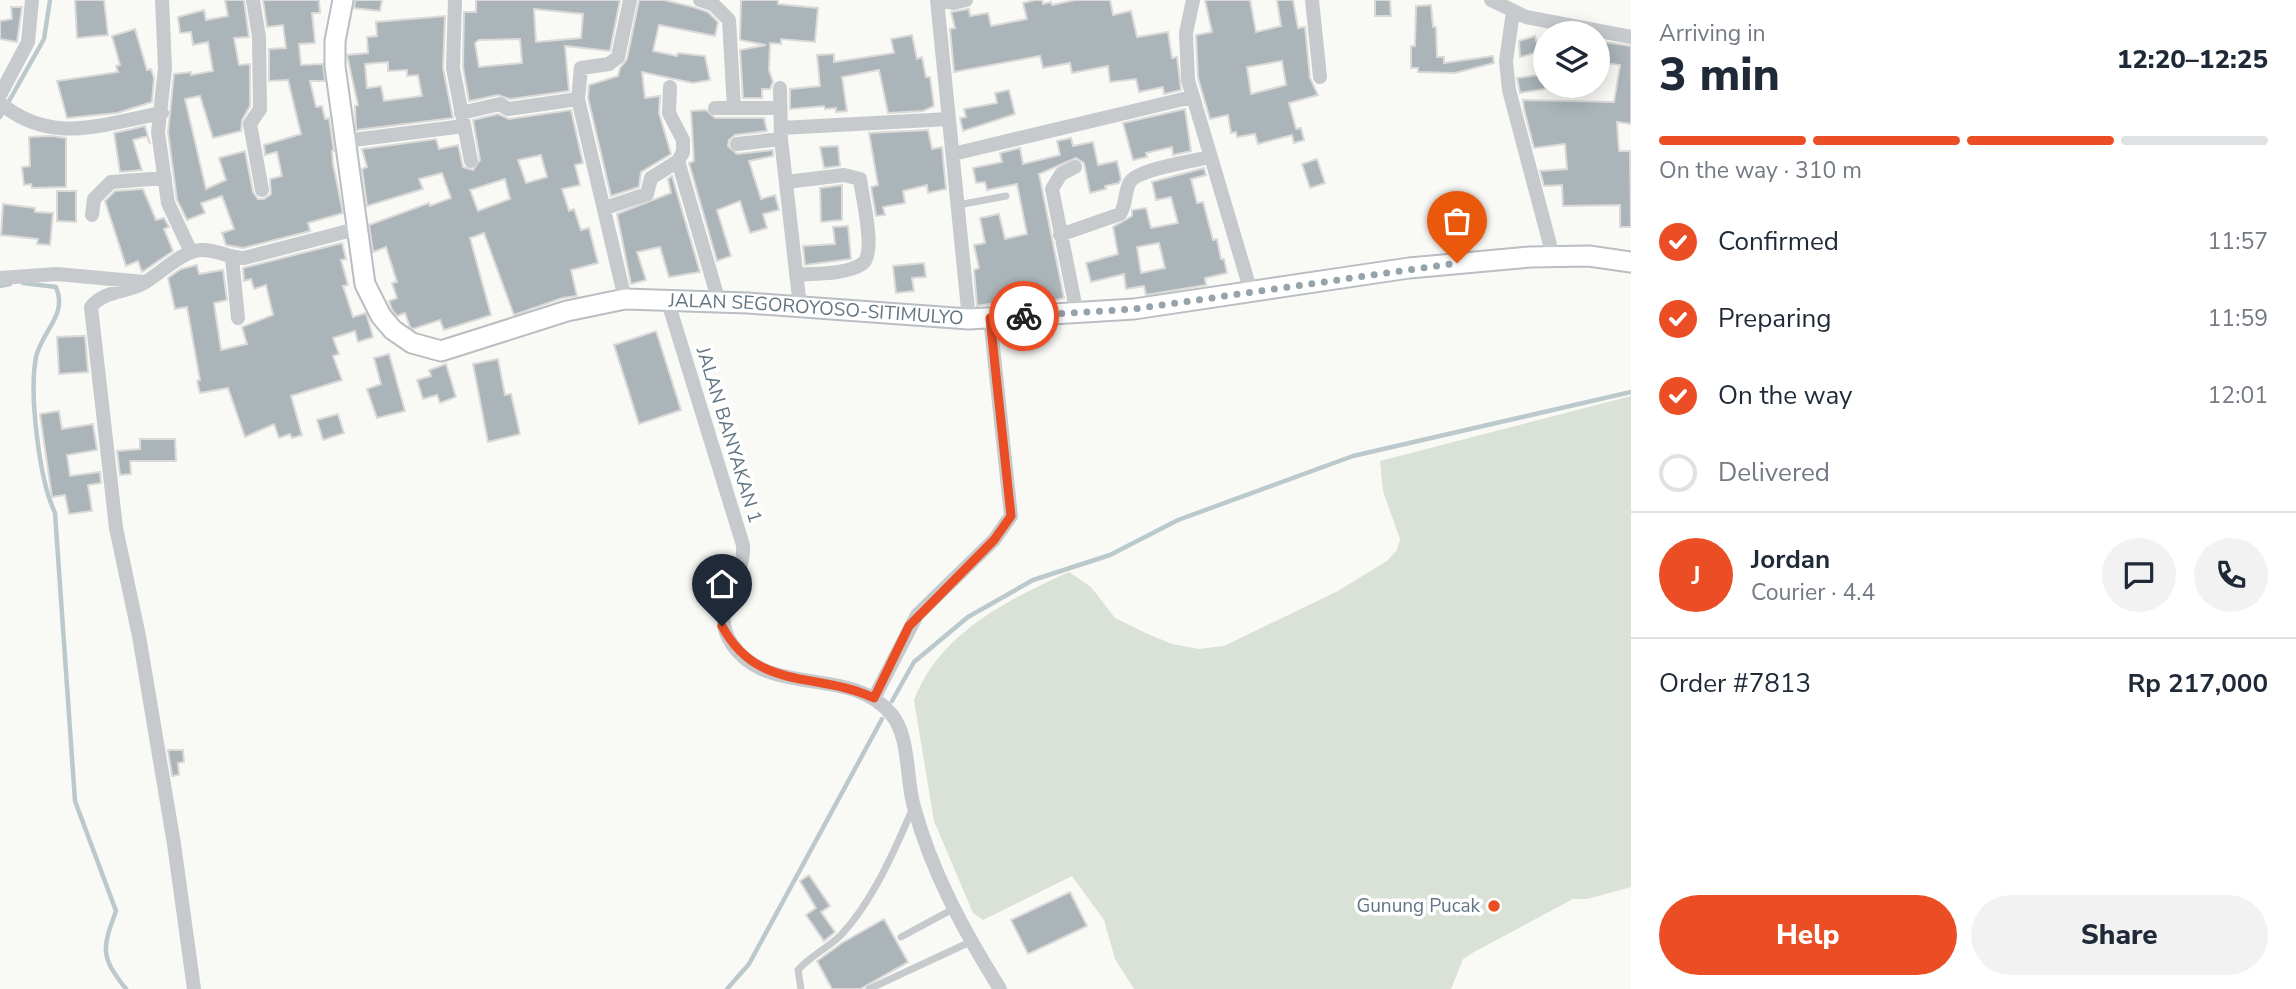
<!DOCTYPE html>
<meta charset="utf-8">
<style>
:root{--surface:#fff;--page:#f2f2f3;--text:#1f2937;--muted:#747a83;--line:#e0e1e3;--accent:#eb4e24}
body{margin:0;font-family:"Nunito Sans",sans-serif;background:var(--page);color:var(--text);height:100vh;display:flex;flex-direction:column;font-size:26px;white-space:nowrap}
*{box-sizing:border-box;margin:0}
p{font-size:23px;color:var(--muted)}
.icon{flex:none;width:38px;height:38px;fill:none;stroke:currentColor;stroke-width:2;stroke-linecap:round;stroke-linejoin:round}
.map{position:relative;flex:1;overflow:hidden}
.drawer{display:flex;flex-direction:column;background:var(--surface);width:665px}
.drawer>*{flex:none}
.controls{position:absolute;left:1533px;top:21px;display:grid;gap:14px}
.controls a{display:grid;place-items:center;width:77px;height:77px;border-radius:50%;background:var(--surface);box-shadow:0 4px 18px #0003;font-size:35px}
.pin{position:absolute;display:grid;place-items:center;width:60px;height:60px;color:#fff;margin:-72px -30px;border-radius:50% 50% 50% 0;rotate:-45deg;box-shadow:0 0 7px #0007}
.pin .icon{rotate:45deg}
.courier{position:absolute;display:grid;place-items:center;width:70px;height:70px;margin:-35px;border:5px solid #eb4e24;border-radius:50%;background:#fff;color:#222;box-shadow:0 2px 9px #0007}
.summary em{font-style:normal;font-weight:800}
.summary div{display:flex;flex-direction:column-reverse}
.summary{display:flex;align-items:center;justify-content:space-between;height:119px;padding:0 28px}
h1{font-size:46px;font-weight:800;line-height:52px}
.bar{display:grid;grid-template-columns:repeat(4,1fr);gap:10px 7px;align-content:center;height:84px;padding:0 28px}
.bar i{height:9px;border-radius:5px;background:var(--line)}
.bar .on{background:var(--accent)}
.bar p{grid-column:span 4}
.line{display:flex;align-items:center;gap:18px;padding:0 28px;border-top:2px solid var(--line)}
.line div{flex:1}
.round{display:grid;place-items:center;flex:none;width:74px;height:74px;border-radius:37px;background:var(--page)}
ol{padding:0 28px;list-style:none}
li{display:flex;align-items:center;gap:21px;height:77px}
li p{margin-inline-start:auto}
li .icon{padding:7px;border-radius:50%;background:var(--accent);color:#fff;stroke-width:4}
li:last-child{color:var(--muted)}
li i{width:38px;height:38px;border:4px solid var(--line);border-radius:50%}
.primary-button{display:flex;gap:14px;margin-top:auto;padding:14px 28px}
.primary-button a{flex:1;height:80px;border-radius:42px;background:var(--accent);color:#fff;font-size:28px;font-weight:800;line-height:80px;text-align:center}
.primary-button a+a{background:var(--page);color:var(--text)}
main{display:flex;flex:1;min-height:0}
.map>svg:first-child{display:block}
</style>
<main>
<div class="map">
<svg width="1631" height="989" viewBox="0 0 1631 989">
<rect width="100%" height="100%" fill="#f9f9f6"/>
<path fill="#dae1d7" d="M1631,396V887L1587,899H1573L1474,952L1463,959L1451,989H1134L1115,959L1104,920L1072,876L983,920L973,913L934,821L914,700C940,632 1008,600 1069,572L1091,587L1115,618L1148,634L1172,644L1199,649L1224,646L1336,592L1387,561L1397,550L1400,539L1383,491L1380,461Z"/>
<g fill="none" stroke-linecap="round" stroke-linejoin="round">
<path stroke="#bcc9cc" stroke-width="4.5" d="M0,117L44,39L50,0
M23,283L56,287C68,315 42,331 36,357C29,394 39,479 55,513L75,801L116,911C102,949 100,956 126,989
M0,286L10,284
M892,701L914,662L968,617L1033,580L1110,555L1178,520L1353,456L1631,392
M727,989L749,964L882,719"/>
</g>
<path fill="#aab4b9" stroke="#dbdad8" stroke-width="2" fill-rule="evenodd" d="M75,0H104L108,35L77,38Z
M225,0H244L249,37L234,38L239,65L250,64V106L242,120L241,131L213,138L200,96L185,99L206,189L226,180L219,158L245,151L253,192L258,199H264L271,194L270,179L282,176L277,152L265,155L264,145L301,134L288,80L269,81V49L286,48L283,25L267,27L263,0H319L320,13H312L315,43L299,44L301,65L323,64L325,81H310L316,107L322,106L325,119L329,118L334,151H332L333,164L343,213L308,223L310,231L243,248L226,245L222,233L234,229L222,196L201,203L205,213L187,220L177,200L168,132L174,74L191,72V75L213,71L208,42L193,45L191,32L180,33L178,17L204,10L206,20L228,16Z
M355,0H382L380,11L354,8Z
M476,0H620L610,51L565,46L569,91L510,99L498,95L469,101L463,67L464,12H476ZM534,9L583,14L581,38L536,42ZM520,39L522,63L479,67L475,43L479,40Z
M639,0H664L693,7L708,12L718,22L715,36L659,25L653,51L677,56L678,53L705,56L710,80L693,83L642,72L645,98L660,96L659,113L671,154L641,172L639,187L611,196L588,98L589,85L618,76L620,68L627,59Z
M741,0H778V4L818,8L815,42L781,39V44L770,43L769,70L773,82L770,89H762V98H743L740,50L766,45L740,40Z
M1035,0H1042L1043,4L1051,2L1052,5L1075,0H1110L1113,15L1131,11L1137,37L1168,32L1172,58L1177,57L1181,90L1164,94L1163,87L1139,92L1136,79L1110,82L1108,66L1072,73L1070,63L1043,68L1040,56L954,72L950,29L955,28L951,12L969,9L970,16L988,13L991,26L1027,19L1023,3Z
M1205,0H1250L1256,32L1281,26L1277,0H1293L1298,28L1305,27L1310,78L1318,95L1289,103L1296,129L1301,128L1304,140L1294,143L1292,135L1258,144L1255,134L1237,137L1236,132L1231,133L1228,115L1210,119L1198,78L1196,35L1212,32ZM1282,61L1286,85L1251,94L1247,67Z
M1375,0H1390L1391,16H1375Z
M1431,5L1433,27H1436L1437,57H1444V63L1493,56L1494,63L1455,73L1418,72V68H1411V46H1415L1416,6Z
M11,7H22L17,42L0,39V21L12,19Z
M445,16L443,68L453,118L356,130L355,106L358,105L347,55L368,53L367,37L377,36L376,22ZM388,62V71L407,70V76L418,75L422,96L384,101L381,86L367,88L365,64Z
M135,29L147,70L151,69L154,78L152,102L117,113L67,118L57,81L118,72L116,66L120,65L112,36Z
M912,35L917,59L922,57L926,77H930L934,106L923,111L888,113L879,70L842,77L847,111L836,112V108L825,109L824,106L790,109V89L820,86L817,55L834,54V62L894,53L891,39Z
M1535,36L1539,52L1520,57L1519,41Z
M1598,41L1631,46V124L1617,122L1619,151H1630L1631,227H1620V205L1563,206L1562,185L1544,186L1540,171L1567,169L1565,144L1534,148L1524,109L1523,100L1614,102L1620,65L1598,62Z
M1545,74V89L1520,93L1517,78Z
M1009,90L1015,114L963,131L960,118L966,117L964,109L997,103L995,93Z
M1185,109L1191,151L1173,155L1172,147L1146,153L1147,157L1133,160L1123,123Z
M571,110L583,163L575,165L580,185L562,189L569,211L574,209L581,230L589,228L598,263L571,270L577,296L562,298L514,315L484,233L470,238L491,315L444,330L440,320L413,329L410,327L405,313L397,316L392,310L389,301L397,298L392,283L397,282L386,247L373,252L369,225L429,203L430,206L451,198L442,173L419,179L423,189L367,206L362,169L367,167L362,149L436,139L439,149L458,145L463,167L473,170L480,160L473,120L498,114L509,119ZM541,155L547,177L526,183L518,160ZM505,179L510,199L478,211L470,190Z
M706,110L715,118H764L767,131L735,135L729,140L728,146L737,154L773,150V156L749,161L761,199L775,195L779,210L763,214L767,228L750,233L740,201L717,210L731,256L717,261L689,163L694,161L691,111Z
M145,126L150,144L147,136L133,140L142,170L120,172L114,133Z
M928,130L932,149L942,147L946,189L928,193L927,185L903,191L905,203L883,207L885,215L876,216L871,187L878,185L869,133Z
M51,136L66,138V187L32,188L31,184L24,185L22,167L30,166L29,137Z
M1071,138L1073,146L1093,142L1098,165L1117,161L1121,179L1119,183L1105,186L1106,189L1090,193L1084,163L1076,158L1039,174L1064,298L1048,302L1015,304L1014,300L977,306L974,270L979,268L974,245L985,243L980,218L999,214L1005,239L1027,234L1017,184L987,190L985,182L976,183L973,168L1002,162L1000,153L1020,148L1023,164L1060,155L1057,141Z
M838,146L840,166L824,168L820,147Z
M1317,159L1325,183L1310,188L1302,164Z
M1204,168L1206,175L1191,179L1197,203L1203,202L1213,240L1217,239L1221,259H1224L1227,273L1205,278L1206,285L1146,295L1144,286L1126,289L1124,274L1091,282L1086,263L1118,254L1113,227L1132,216V210L1146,208L1151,228L1178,223L1171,197L1156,200L1152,182ZM1159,243L1165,268L1141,273L1137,247Z
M672,176L700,272L669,277L660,247L637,252L646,280L631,284L617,214L671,193L668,179Z
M842,185V220L821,222L820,188Z
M143,189L156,220L164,218L169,227L164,229L173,251L142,272L138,261L126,266L105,201L115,191Z
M57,191H76V222L57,221Z
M3,204L35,208V212L53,213L50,245L37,244L38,239L1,235Z
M848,226L851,259L805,265L803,246L835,244L833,227Z
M342,243L346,259L341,260L348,285L343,286L353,317L366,313L373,337L358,342L355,331L333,338L339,354L333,356L342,380L291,396L302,435L292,438L290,434L279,438L274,424L245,437L228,388L200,393L197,381L200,380L187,307L175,309L168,278L181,269L197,265L199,274L223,270L227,300L214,303L221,350L247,344L242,327L273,315L266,285L254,289L251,279L244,281L243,268Z
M924,263L926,277L912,278L914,291L896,293L893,266Z
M656,331L681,410L639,424L614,345Z
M79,336H85L88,372L59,374L57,337Z
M389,354L405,411L377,418L367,389L381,384L374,358Z
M498,359L505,395L511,394L520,434L488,442L473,364Z
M446,364L456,397L440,403L437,395L423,399L417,380L431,376L429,370Z
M59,411L62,429L93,424L97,450L67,455L70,476L100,472L101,483L88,485L92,511L69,514L65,495L52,497L40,414Z
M338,414L344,433L323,440L317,420Z
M140,439H175L176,461H130L131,474L120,475L117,451L140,449Z
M168,750H183L184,762L178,763L179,775L172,776Z
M809,875L830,906L821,912L835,932L824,941L806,915L816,908L800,881Z
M1070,892L1087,926L1028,954L1011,920Z
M884,919L908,962L860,989H832L817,961L842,943Z"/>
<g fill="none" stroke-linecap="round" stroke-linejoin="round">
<g stroke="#b8bec2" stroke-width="23">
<g id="secondary">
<path id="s1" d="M343,0L335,41V66L365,284L381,316L393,330L412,343L441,351L567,311L625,299L748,303L969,319L1134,309L1409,268L1530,257L1589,256L1631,262"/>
</g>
</g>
<path stroke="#c6cacd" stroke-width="7" d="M958,205L1006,196
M901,937L953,909
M801,989L798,970C810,956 828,948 841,935C872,902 894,852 912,810
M869,989L970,942"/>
<path stroke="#c6cacd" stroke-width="14" d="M162,0L165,68L158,132L168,203L191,252
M253,0L259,37L260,109L250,124L262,190
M455,0L453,68L471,161
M700,0L713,4L729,20L734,108
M937,0L969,319
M938,0L953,3L966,0
M1193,0L1186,33L1188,80L1251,292
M1312,0L1320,77
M1491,0L1526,17L1631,37
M1513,12L1506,61L1509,90L1553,256
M780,88L781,139L800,307
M0,95L28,42L32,0
M0,103C52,146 102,124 162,113
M715,108H780
M461,113L500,104L508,109L578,99
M781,128L949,119
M345,141L464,126
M737,144L781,139
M953,154L1192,97
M678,161L719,302
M1075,167L1061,174L1052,189L1077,314
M786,182L844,175L860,179C862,197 877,254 862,264C845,275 815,273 796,275
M605,208L647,194L651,178L678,161L683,152V140L669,113L670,87
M92,215L94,199L111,182L165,178
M1060,235L1120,214C1127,204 1124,192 1130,182C1138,169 1193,161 1210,157
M232,258L238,318
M0,278L57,274L144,282
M625,299L578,99L581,68L609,64L618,57L630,0
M667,299L743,545C746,582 707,608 732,644C769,699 851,664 892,715C910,737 906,780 914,807C932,873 964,931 1000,989
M874,698L917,615L994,540L1011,516L990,318
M194,989L174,844L139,636L116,528L91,307C104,290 127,293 144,283C161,273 182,251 201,250C216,249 229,258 244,258L356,229"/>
<use href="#secondary" stroke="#fff" stroke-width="19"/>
</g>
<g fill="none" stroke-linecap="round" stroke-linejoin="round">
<path stroke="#97a3ab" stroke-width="7" stroke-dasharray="0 12.6" d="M1024,316L1134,309L1457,263"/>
<path stroke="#eb4e24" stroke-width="9" d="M722,626C757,692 816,671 874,698L909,626L994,540L1011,516L990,318L1024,316"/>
</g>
<circle fill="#eb4e24" stroke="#fff" stroke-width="2.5" cx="1494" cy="906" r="7"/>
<g text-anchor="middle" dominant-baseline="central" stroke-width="7" stroke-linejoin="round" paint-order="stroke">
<g font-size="19" fill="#627582" stroke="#fff">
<text stroke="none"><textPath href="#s1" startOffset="777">JALAN SEGOROYOSO-SITIMULYO</textPath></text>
<text transform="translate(729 435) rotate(73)">JALAN BANYAKAN 1</text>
</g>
<g font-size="19" fill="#627582" stroke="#fff" text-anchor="end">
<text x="1480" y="906">Gunung Pucak</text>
</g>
</g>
</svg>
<div class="controls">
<a><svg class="icon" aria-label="layers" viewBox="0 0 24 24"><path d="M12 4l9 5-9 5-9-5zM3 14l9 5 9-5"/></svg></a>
</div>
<div class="pin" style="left:1457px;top:263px;background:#ea580c"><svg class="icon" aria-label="bag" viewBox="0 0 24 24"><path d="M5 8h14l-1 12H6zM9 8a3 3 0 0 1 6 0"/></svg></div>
<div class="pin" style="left:722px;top:626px;background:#1f2937"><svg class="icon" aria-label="home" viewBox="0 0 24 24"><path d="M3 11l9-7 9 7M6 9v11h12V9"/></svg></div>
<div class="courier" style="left:1024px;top:316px"><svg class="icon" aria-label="bike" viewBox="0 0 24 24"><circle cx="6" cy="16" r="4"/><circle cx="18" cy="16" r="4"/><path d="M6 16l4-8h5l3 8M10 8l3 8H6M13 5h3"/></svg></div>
</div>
<section class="drawer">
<div class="summary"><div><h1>3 min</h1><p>Arriving in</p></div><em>12:20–12:25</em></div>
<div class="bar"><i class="on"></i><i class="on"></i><i class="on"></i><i></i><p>On the way · 310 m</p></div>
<ol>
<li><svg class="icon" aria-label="check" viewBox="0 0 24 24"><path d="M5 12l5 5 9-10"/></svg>Confirmed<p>11:57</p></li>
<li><svg class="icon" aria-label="check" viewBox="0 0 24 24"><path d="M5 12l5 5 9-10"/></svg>Preparing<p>11:59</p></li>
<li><svg class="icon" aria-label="check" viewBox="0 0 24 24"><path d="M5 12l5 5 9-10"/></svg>On the way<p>12:01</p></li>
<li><i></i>Delivered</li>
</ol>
<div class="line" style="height:126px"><b class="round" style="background:var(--accent);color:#fff">J</b><div><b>Jordan</b><p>Courier · 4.4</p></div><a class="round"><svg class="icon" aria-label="chat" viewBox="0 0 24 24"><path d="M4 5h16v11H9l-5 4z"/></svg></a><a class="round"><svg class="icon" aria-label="phone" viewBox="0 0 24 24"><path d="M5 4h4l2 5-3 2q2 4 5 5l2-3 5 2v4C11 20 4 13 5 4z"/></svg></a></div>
<div class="line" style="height:91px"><div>Order #7813</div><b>Rp 217,000</b></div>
<div class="primary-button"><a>Help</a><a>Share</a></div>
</section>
</main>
